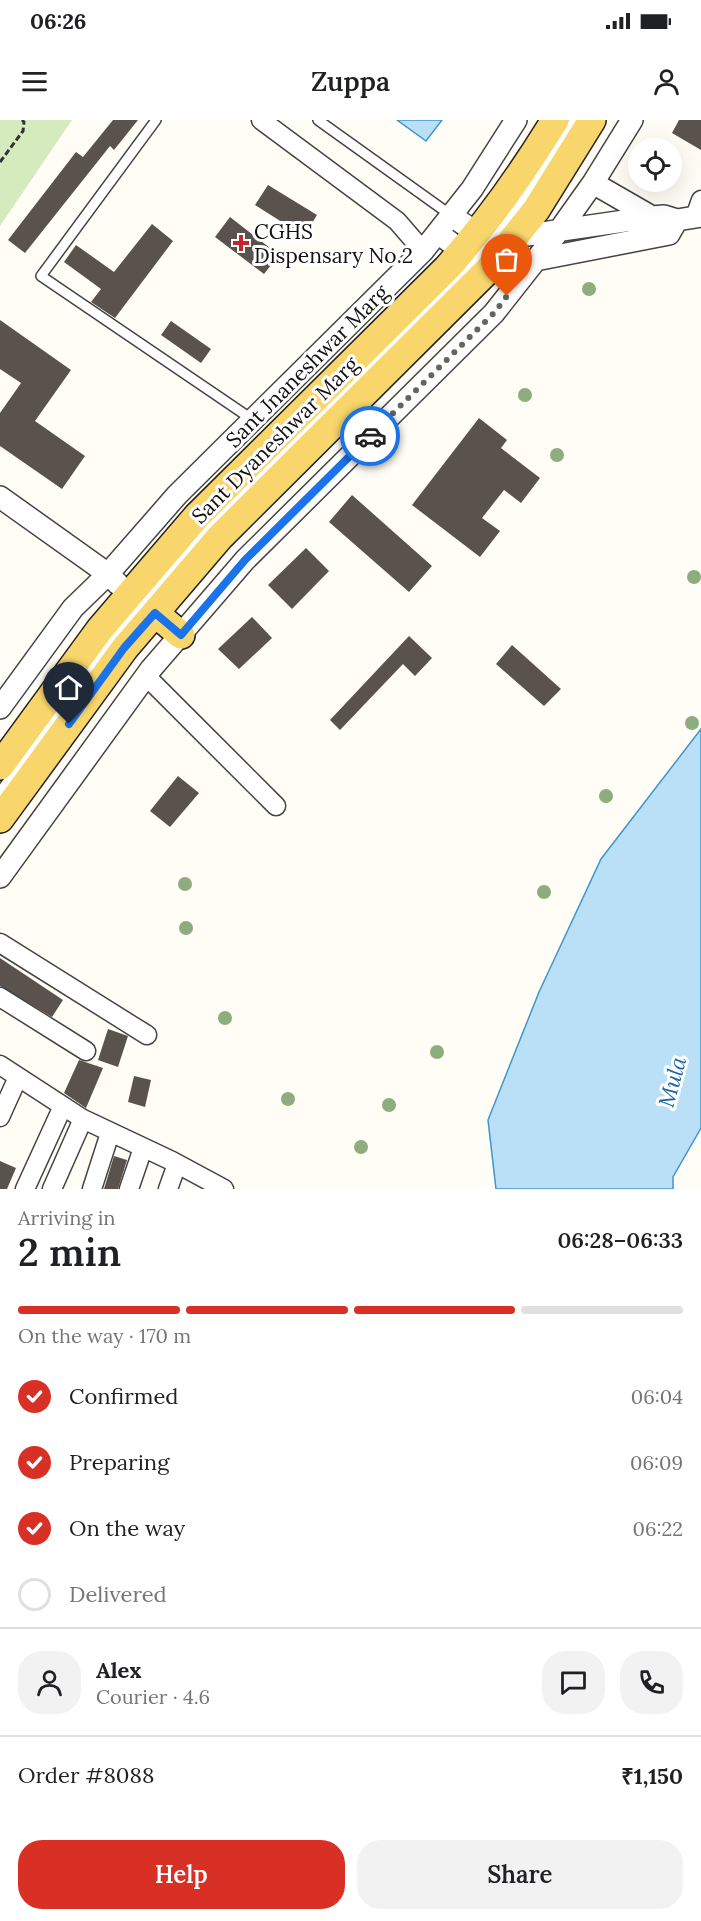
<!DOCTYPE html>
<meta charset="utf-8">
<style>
:root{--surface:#fff;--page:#f2f2f2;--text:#202124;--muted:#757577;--line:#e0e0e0;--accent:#d93025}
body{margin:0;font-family:Lora,serif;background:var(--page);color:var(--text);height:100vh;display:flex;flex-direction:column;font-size:22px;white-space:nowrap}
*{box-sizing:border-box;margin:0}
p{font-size:20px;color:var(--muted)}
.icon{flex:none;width:33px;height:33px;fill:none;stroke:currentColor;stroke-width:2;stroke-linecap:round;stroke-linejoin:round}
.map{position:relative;height:1069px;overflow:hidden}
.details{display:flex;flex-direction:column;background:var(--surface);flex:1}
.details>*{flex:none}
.buttons{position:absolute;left:628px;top:18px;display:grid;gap:12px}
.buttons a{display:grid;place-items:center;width:54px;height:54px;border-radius:50%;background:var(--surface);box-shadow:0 6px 24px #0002;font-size:30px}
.pin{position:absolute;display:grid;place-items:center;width:51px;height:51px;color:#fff;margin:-62px -26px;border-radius:50% 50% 50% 0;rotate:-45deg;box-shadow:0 0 6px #0007}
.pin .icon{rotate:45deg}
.courier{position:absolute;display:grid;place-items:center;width:60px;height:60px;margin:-30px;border:4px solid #1a73e8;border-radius:50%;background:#fff;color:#222;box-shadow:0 2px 8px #0007}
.summary em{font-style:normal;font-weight:600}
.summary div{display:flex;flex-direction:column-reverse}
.summary{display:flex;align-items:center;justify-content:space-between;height:102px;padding:0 18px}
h1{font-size:39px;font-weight:600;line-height:45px}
.bar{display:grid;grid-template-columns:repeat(4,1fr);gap:9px 6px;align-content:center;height:72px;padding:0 18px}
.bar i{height:8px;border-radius:4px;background:var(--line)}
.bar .current{background:var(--accent)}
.bar p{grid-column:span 4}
.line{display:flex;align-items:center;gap:15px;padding:0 18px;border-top:2px solid var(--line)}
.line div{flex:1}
.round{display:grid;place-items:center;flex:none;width:63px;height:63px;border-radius:24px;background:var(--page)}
ol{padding:0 18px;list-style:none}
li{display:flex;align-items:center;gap:18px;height:66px}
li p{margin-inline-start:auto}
li .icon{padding:6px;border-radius:50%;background:var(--accent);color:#fff;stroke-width:4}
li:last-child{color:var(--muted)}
li i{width:33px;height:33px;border:3px solid var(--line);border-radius:50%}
.action{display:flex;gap:12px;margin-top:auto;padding:12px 18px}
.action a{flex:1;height:69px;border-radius:24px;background:var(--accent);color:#fff;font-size:24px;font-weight:600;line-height:69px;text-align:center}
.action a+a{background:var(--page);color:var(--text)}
.status{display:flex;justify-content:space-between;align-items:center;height:42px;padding:0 30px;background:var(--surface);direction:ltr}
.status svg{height:16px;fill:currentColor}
header{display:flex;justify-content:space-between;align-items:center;height:78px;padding:0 18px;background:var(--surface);font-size:27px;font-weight:600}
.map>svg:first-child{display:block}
</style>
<div class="status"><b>06:26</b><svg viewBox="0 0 49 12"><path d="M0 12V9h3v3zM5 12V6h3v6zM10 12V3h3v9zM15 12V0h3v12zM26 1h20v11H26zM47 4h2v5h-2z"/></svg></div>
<header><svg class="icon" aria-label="menu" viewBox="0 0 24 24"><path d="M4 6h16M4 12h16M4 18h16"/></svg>Zuppa<svg class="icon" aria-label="person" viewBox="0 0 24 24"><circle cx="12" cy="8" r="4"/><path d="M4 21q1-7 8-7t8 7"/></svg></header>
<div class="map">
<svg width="701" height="1069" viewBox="0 0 701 1069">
<rect width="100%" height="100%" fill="#fffdf5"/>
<path fill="#d5ebbd" d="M0,0H72L0,106Z"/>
<path fill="#b9e0f7" stroke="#3f96cf" stroke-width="1.5" d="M397,0H442L426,21Z
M701,609V1008L673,1057V1069H496L488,1000L539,872L601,739Z"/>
<path fill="#5a524d" d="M113,0H138L114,30L110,26L25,133L8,120L76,32L83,37Z
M679,0H701V30L672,13Z
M268,65L317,95L304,116L255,85Z
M230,97L279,135L264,154L215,117Z
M152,104L173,121L115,198L91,182L101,169L64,142L76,125L114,152Z
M0,200L71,250L35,301L85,336L62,369L0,326V293L21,263L0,249Z
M171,201L211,229L201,243L161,215Z
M479,298L507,320L501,328L540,358L521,383L504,370L482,398L500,411L480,437L412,385Z
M352,375L432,446L409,472L329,402Z
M306,428L329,451L292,489L268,465Z
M252,497L272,518L239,549L218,529Z
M409,516L432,538L415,556L403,544L340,610L330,600Z
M512,525L561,569L544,586L496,544Z
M178,656L199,673L170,707L150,691Z
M0,838L63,880L52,897L0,866Z
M108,909L128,916L118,947L98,940Z
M79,940L103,948L86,988L64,973Z
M134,956L151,960L145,987L128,982Z
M114,1036L127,1040L118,1069H104Z
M0,1041L16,1048L7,1069H0Z"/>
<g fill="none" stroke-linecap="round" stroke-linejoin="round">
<g stroke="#444" stroke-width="12">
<path id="service" d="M156,0L41,156L253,300
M318,0L452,96
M0,672L112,519L209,406L458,159C504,109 539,58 574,0"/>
</g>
<g stroke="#444" stroke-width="21">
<path id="minor" d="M261,0L397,101L423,131
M695,97L701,80
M146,556L276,686
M0,823L147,915
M0,877L86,931
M0,945L83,999L172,1041L224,1069
M0,997L18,957
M25,1069L63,986
M52,1069L83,999
M92,1069L110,1013
M129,1069L143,1028
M168,1069L177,1044"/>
</g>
<g stroke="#444" stroke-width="24">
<path id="tertiary" d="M593,63L652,97
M452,96L478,114L494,120L652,97L664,96L677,100L701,96
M438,113L475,141L489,149L669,114L677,100
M0,377L108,454L118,464
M0,588L73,488L108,454L177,375L423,131L472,69L516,0
M0,757L151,549L245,440L494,193L561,108L593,63L632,0"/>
</g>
<g stroke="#222" stroke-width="30">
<path id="primary" d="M155,493L181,515
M0,646L100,509L197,396L447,148C489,101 522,54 555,0
M0,699L125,528L220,417L489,149L536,90L592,0"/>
</g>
<path stroke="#333" stroke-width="3" stroke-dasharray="6 3" stroke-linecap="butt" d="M0,42L23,11L24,2L22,0"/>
<use href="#service" stroke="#fff" stroke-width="9"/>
<use href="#minor" stroke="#fff" stroke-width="18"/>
<use href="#tertiary" stroke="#fff" stroke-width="21"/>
<use href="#primary" stroke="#f9d66b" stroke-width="27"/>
</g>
<g fill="#8dad7f">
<circle cx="589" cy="169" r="7"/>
<circle cx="525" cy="275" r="7"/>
<circle cx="557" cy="335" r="7"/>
<circle cx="694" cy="457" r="7"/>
<circle cx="692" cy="603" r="7"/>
<circle cx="606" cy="676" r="7"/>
<circle cx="185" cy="764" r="7"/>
<circle cx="544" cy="772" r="7"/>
<circle cx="186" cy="808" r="7"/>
<circle cx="225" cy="898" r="7"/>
<circle cx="437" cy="932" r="7"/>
<circle cx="288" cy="979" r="7"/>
<circle cx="389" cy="985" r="7"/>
<circle cx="361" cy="1027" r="7"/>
</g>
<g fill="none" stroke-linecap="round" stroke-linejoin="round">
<path stroke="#646461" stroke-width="6" stroke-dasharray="0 10.8" d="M370,316L494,193L507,176"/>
<path stroke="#1a73e8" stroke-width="8" d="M69,604L124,528L155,493L181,515L245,440L370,316"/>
</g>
<path fill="#c4262e" stroke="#fff" stroke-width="2" d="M238 114h6v6h6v6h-6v6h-6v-6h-6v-6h6z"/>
<g text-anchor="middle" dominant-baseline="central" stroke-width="6" stroke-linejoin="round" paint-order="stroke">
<g font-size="21" fill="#111" stroke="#fff" text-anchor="start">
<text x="254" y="111">CGHS<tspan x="254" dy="24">Dispensary No.2</tspan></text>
</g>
<g font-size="21" fill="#111" stroke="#fff">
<text transform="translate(307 246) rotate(-45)">Sant Jnaneshwar Marg</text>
<text transform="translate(275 320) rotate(-45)">Sant Dyaneshwar Marg</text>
</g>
<g font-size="22" font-style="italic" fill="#1768a6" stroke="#fff">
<text transform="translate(672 962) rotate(-75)">Mula</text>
</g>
</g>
</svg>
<div class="buttons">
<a><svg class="icon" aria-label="locate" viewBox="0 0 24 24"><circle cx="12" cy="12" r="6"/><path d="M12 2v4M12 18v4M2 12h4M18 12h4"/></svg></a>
</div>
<div class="pin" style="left:507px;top:176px;background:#ea580c"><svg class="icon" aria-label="bag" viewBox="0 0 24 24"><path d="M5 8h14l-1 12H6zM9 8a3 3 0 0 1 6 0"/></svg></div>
<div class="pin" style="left:69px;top:604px;background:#1f2937"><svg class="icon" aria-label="home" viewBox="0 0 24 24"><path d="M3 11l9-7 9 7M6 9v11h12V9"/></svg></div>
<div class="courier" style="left:370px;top:316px"><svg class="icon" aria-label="car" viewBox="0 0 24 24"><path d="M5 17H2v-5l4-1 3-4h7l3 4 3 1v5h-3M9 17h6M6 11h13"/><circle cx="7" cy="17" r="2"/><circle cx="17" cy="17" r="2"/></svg></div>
</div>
<section class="details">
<div class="summary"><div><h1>2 min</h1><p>Arriving in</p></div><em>06:28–06:33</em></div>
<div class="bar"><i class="current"></i><i class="current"></i><i class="current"></i><i></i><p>On the way · 170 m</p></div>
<ol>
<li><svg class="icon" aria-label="check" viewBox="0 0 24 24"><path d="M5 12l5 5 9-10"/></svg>Confirmed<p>06:04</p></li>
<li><svg class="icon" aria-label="check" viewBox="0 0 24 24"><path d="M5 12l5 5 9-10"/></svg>Preparing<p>06:09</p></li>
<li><svg class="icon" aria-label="check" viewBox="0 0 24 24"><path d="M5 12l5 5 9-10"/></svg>On the way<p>06:22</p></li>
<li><i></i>Delivered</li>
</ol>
<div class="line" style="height:108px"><a class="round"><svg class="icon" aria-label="person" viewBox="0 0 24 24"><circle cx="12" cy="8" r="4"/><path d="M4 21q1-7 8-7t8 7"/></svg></a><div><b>Alex</b><p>Courier · 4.6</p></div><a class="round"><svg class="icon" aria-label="chat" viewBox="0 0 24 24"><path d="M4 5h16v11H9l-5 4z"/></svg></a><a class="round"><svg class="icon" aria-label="phone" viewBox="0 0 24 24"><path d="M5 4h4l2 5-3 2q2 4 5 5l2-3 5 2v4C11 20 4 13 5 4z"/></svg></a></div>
<div class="line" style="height:78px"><div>Order #8088</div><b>₹1,150</b></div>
<div class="action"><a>Help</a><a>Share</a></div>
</section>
